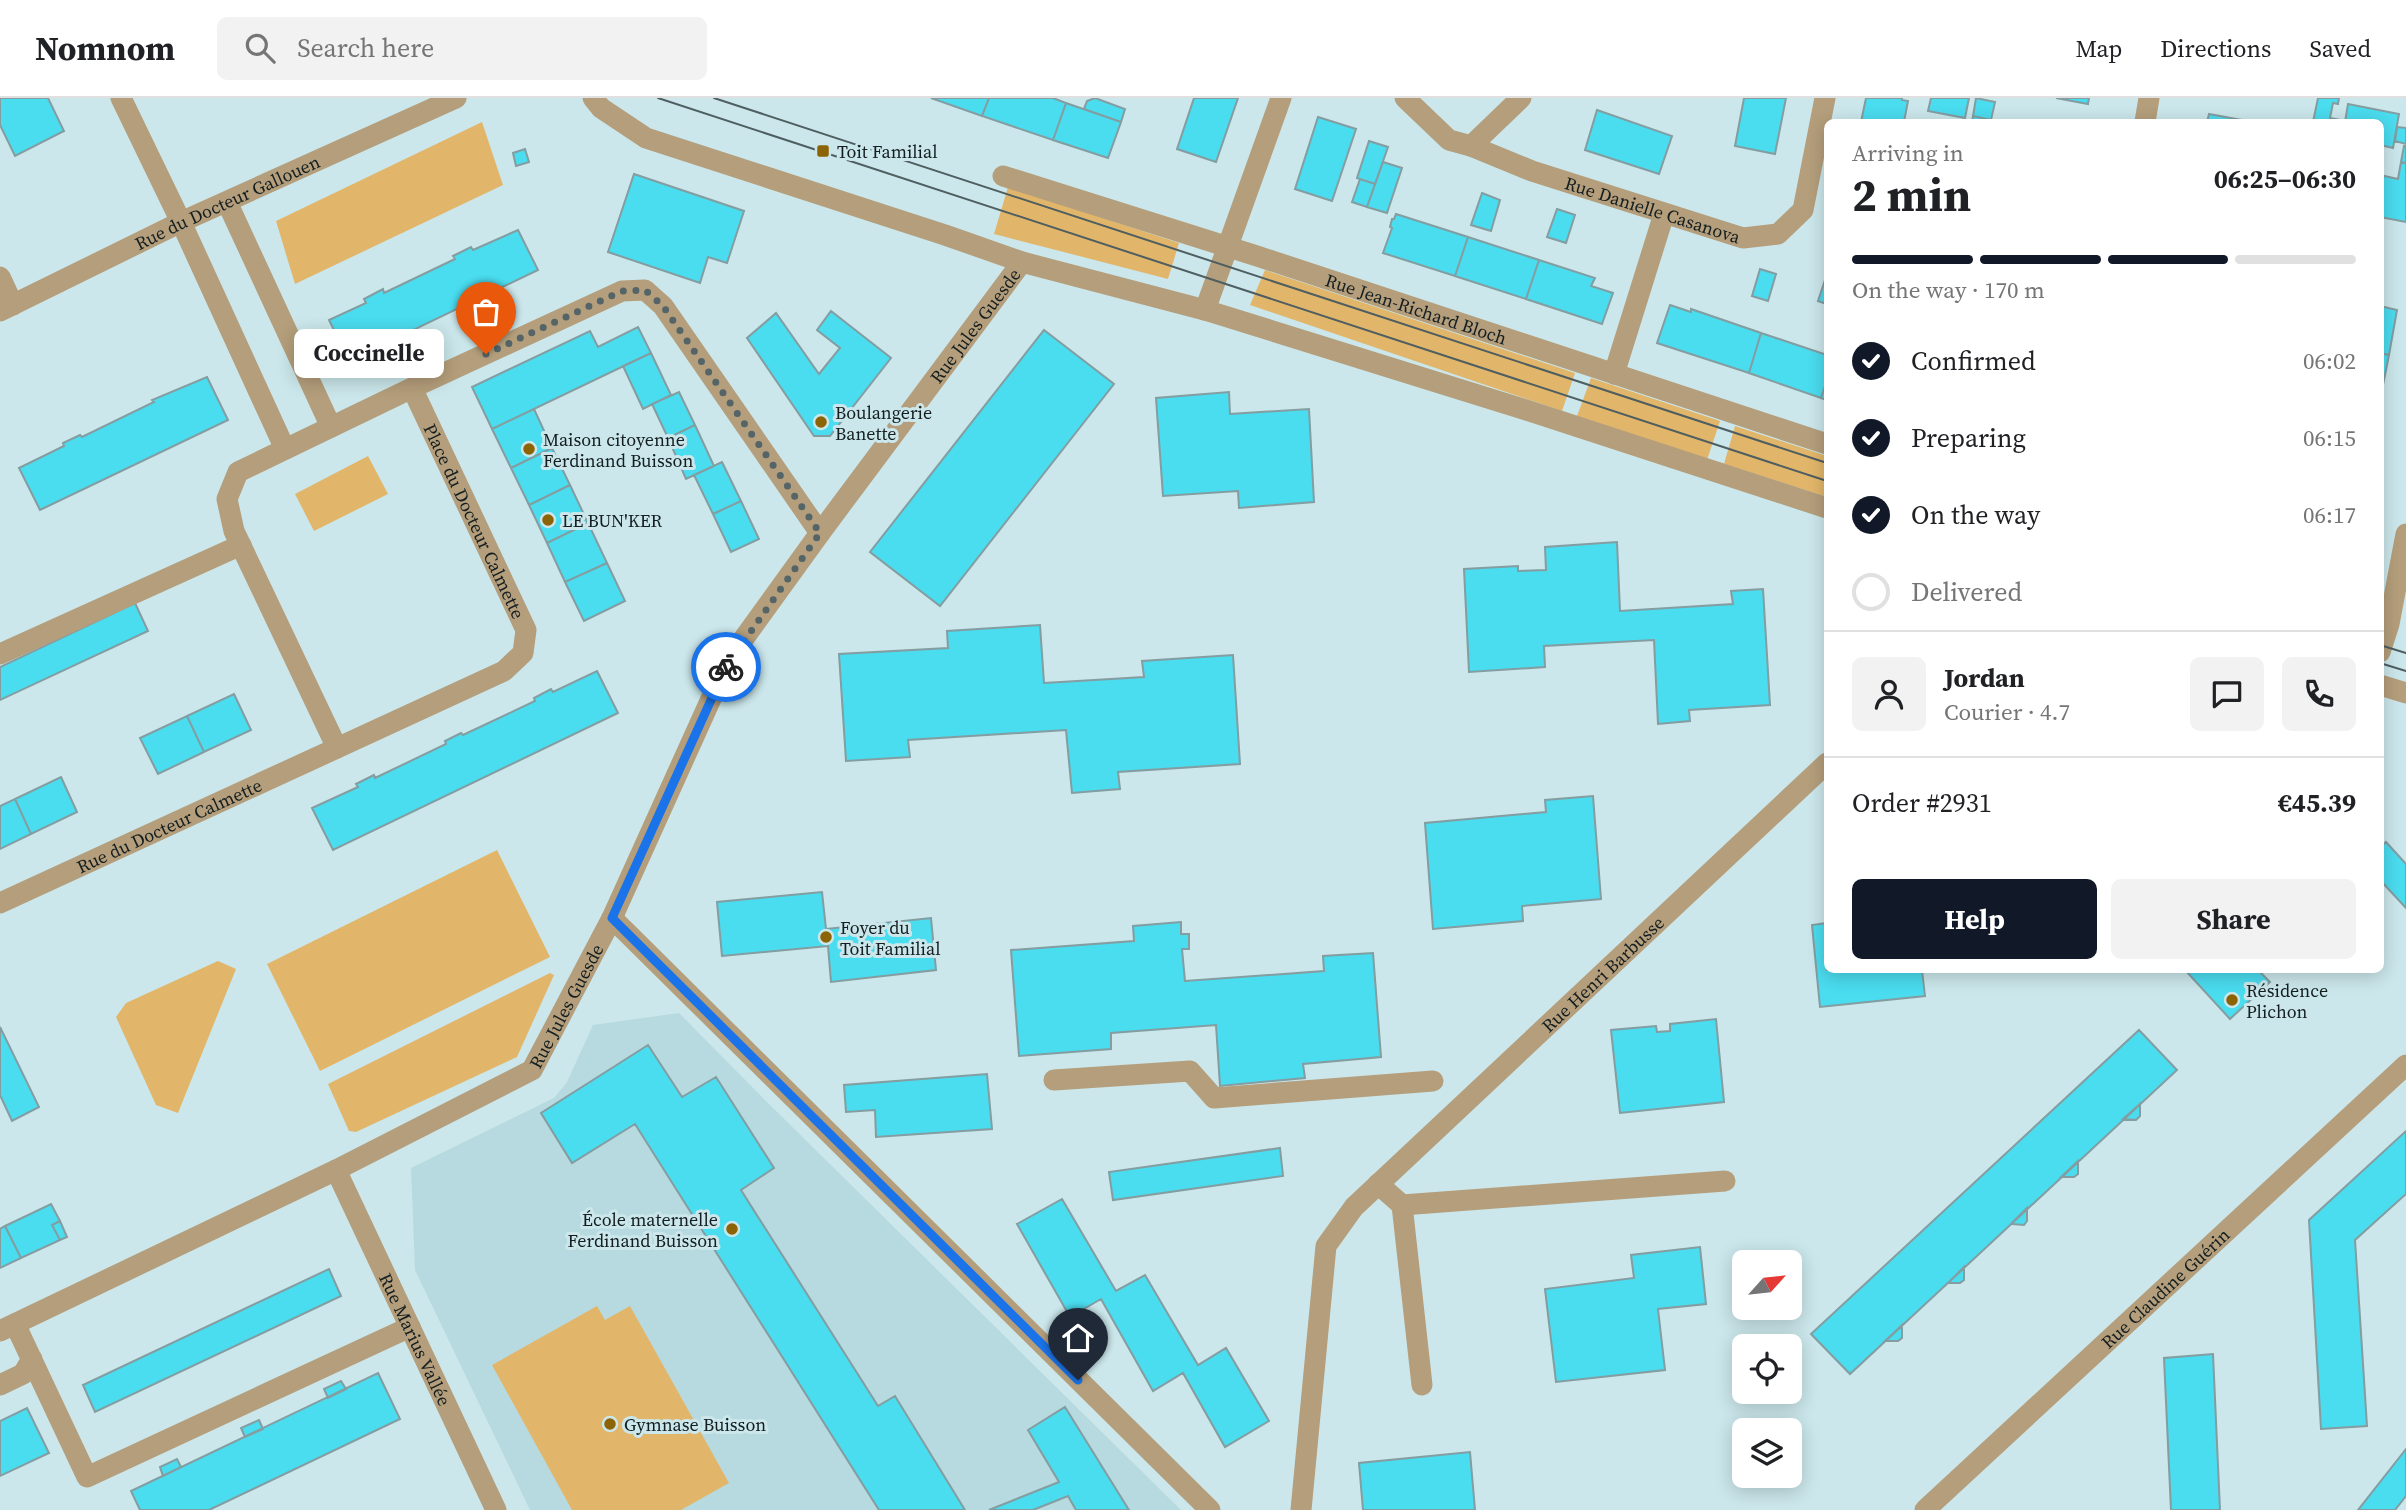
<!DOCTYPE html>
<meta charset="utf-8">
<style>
:root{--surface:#fff;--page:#f2f2f2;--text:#202124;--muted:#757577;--line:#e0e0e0;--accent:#111827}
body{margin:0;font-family:"Source Serif 4",serif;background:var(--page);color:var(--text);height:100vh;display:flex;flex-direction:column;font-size:26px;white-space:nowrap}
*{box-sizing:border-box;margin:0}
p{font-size:23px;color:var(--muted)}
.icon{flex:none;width:38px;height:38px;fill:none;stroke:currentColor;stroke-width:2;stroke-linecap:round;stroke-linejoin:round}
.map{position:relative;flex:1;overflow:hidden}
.panel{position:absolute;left:1824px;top:21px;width:560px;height:854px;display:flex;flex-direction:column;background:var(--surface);border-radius:10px;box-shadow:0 4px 18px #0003}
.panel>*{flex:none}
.needle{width:46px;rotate:63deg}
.fabs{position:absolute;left:1732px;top:1152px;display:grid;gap:14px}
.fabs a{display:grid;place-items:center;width:70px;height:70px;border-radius:10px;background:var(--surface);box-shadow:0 4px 18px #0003;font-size:35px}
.pin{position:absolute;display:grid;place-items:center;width:60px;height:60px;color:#fff;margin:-72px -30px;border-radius:50% 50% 50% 0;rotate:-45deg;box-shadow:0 0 7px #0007}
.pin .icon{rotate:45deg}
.courier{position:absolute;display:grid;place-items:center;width:70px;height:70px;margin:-35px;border:5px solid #1a73e8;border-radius:50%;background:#fff;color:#222;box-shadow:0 2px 9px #0007}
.bubble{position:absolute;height:49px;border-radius:10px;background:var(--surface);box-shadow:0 4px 18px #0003;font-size:23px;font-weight:700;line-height:49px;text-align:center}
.summary em{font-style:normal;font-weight:700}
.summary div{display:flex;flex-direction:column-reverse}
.summary{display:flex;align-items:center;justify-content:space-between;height:119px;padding:0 28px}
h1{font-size:46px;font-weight:700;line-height:52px}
.bar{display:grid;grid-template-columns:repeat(4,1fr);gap:10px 7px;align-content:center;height:84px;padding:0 28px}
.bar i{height:9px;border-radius:5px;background:var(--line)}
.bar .current{background:var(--accent)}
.bar p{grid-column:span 4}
.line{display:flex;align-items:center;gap:18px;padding:0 28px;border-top:2px solid var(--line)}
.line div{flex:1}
.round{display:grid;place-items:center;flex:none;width:74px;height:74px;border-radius:10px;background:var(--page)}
ol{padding:0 28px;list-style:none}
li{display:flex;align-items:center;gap:21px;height:77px}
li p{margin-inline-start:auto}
li .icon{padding:7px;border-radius:50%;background:var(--accent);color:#fff;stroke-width:4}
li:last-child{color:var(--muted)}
li i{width:38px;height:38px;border:4px solid var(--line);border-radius:50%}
.button{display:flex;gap:14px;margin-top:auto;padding:14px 28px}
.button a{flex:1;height:80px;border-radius:10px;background:var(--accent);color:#fff;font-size:28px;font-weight:700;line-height:80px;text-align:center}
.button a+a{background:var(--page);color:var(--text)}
header{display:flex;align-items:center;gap:42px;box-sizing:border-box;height:98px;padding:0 35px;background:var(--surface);border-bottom:2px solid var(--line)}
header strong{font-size:33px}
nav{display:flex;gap:38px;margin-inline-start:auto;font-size:24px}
.search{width:490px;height:63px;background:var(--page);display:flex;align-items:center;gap:18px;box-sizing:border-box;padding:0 24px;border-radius:10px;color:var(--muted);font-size:26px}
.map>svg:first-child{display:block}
</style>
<header>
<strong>Nomnom</strong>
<div class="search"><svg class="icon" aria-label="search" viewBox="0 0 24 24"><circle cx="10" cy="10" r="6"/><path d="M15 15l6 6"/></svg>Search here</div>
<nav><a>Map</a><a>Directions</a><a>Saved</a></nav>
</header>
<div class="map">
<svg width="2406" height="1412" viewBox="0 0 2406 1412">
<rect width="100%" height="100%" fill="#cbe7eb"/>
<path fill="#b6dadf" d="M679,915L769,1006L1181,1412H530L415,1172L411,1070L554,1000L567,984L593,927Z"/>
<path fill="#e2b66a" d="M482,24L503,87L295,186L276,123Z
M1008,89L1179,145L1168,181L994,136Z
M1265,172L1575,275L1562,313L1250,207Z
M1591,280L1720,323L1707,362L1577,318Z
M1735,328L1827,358V399L1724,366Z
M368,358L388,396L314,433L295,396Z
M497,752L550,859L320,973L267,866Z
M218,863L236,871L178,1015L156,1007L116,919L126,905Z
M550,875L554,877L517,959L356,1034L349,1033L328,986Z
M597,1208L605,1222L630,1208L729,1385L681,1412H572L492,1267Z"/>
<path fill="#4adcef" stroke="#839da1" stroke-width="2" d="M0,0H48L64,33L15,58L0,27Z
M931,0H989L982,18Z
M989,0H1053L1066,5L1053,42L982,18Z
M1095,0L1125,11L1121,24L1084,11L1087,3Z
M1194,0H1238L1216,64L1177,51Z
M1744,0H1786L1775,56L1735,48Z
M1866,0H1902V2L1908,3L1904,24H1861Z
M1931,0H1969L1965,20L1928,13Z
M1976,0L1995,4L1991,22L1973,18Z
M2056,0H2089L2088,6Z
M2318,0H2339L2338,6L2333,5L2330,20L2341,22V24H2313Z
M1066,5L1121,24L1108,60L1053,42Z
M2348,6L2399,16L2393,50L2380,47V24H2345Z
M1597,12L1672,38L1659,76L1585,52Z
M2209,16L2253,24H2207Z
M1973,18L1991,22L2002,24H1972Z
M1318,19L1356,31L1332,103L1295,91Z
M2397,29L2406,30V46L2395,43Z
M1369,43L1388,49L1375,86L1357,80Z
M2404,48H2406V65L2401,64Z
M525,51L529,64L516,68L513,55Z
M1383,64L1402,70L1387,115L1367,109Z
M2401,64L2406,65V124L2380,119V77L2398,81Z
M634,76L744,113L727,165L708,159L700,185L608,154Z
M1360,81L1375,86L1367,109L1352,104Z
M1482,95L1500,102L1491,133L1471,127Z
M1557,111L1575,117L1566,145L1547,139Z
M1396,116L1468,139L1455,178L1383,155L1392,130L1390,129L1392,121H1394Z
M518,132L538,172L349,263L329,222L366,205L364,201L383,191L384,195L455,161L453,158L471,149L473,152Z
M1468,139L1539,162L1526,201L1455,178Z
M1539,162L1595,180L1591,188L1613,195L1602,226L1526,201Z
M1760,171L1776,176L1768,203L1752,198Z
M1825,182L1827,183V206L1818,203Z
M1670,207L1691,214V211L1761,235L1749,275L1657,245Z
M2380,208L2397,212L2389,257L2380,255Z
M831,213L891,260L830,338H814L747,240L776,215L819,276L840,250L817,232Z
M638,229L651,255L492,331L472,289L590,233L598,249Z
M1044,232L1114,286L940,508L870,454Z
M1761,235L1827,257V282L1821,300L1749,275Z
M651,255L671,297L643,311L623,268Z
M2380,255L2389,257L2381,297L2380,296Z
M207,279L228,322L40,412L19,370L64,348L63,345L80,337L82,339L154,304L152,302Z
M1827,282V302L1821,300Z
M679,294L695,327L668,340L652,306Z
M1229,294L1230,316L1309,311L1314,404L1239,410L1238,393L1163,398L1156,300Z
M534,311L552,350L511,370L492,331Z
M695,327L714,368L686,381L668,340Z
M552,350L570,387L529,407L511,370Z
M722,364L741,403L713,416L694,377Z
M570,387L588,425L547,445L529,407Z
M741,403L759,441L731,454L713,416Z
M588,425L607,465L565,484L547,445Z
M1617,444L1620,513L1733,506L1731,493L1763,491L1770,607L1689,612L1690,623L1658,626L1654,542L1544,548L1545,569L1469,574L1464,471L1518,468V473L1546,472L1545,449Z
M607,465L625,503L584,523L565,484Z
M135,505L148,533L0,602V569Z
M1040,527L1044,585L1144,579L1142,563L1233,557L1240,666L1118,674L1120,691L1072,695L1066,632L908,642L910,659L846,663L839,556L948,550L947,533Z
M597,573L618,615L333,752L312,710L358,689L356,686L374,677L375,680L446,646L445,643L461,635L463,637L535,603L534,600L551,591L553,594Z
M234,596L251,632L204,654L187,618Z
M187,618L204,654L158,676L140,640Z
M61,679L77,714L31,736L15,701Z
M1593,698L1601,801L1522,808L1523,823L1433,831L1425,725L1546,714L1545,702Z
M15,701L31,736L0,751V708Z
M2386,744L2406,766V810L2380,782V749Z
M822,794L826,831L931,820L936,872L831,884L828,848L722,858L717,804Z
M1181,824V836H1189V851H1182L1185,883L1324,873L1323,858L1373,855L1381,959L1303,966L1305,980L1220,988L1216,927L1111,935V951L1019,958L1011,852L1134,843L1133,828Z
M1827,825V872H1922L1925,898L1820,909L1812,827Z
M2185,872H2258L2270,884L2230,921Z
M1716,921L1724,1004L1620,1015L1611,932L1656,928L1657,934L1670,933V926Z
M0,929L39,1009L12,1023L0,997Z
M2139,932L2177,972L1850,1276L1811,1236Z
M648,947L682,999L716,979L774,1070L741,1092L878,1308L895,1298L965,1412H879L635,1026L572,1065L541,1015Z
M987,976L992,1031L876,1039L875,1012L846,1014L844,987Z
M2140,1006V1018L2136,1022L2123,1021Z
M2406,1033V1096L2355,1142L2367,1328L2321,1331L2309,1122Z
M1280,1050L1283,1078L1113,1102L1109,1074Z
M2078,1063V1076L2074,1079H2061Z
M1062,1101L1116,1193L1145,1177L1198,1267L1226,1250L1269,1323L1225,1349L1183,1275L1153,1293L1101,1201L1070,1219L1017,1126Z
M51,1106L60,1123L52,1127L60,1142L21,1160L5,1128Z
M2027,1110V1123L2024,1127L2011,1126Z
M60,1123L67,1139L60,1142L52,1127Z
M5,1128L21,1160L0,1170V1131Z
M1700,1149L1706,1206L1658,1211L1665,1272L1556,1284L1545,1191L1634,1180L1631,1157Z
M1964,1169V1182L1960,1185H1948Z
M329,1171L341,1198L95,1314L83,1287Z
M1902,1227V1240L1898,1243H1885Z
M2213,1256L2220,1412H2171L2164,1260Z
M378,1275L400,1321L209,1412H140L131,1393Z
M341,1283L346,1291L328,1300L324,1291Z
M1065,1309L1129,1412H1076L1068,1398L1033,1412H989L1059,1384L1028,1332Z
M27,1310L49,1355L0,1378V1323Z
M259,1322L263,1331L245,1339L241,1330Z
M2406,1351V1398L2395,1412H2358Z
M1470,1354L1475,1412H1363L1359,1365Z
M177,1361L181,1369L163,1378L160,1369Z"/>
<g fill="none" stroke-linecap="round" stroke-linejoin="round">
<path stroke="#b49e7b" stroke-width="21" d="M121,0L181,124
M0,556L241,447
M1054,982L1190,973L1214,1000L1433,983
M1378,1086L1402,1107L1725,1083
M1402,1107L1422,1287
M15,1226L87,1379L410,1229
M0,1287L23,1276L32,1261"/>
<g stroke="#b49e7b" stroke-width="21">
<path d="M593,0L601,10L646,40L945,137L1022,164L1205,212L1523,311L1827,410"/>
<path d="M1405,0L1449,42L1471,48"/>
<path id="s1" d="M1521,0L1471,48L1532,73L1743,140L1778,136L1803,112L1825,0"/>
<path d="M2145,24L2149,0"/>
<path id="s2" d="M1003,78L1257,158L1827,346"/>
<path d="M227,104L331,329"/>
<path d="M181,124L285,351"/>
<path d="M0,179L13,207"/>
<path d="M1205,212L1281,0"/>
<path id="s3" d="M0,213L181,124L456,0"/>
<path d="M1614,276L1664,116"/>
<path id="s4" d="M412,290L526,532L523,555L504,573L337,650L234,433L227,401L238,374L412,290L622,193L645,192L663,208L820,435"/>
<path d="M2380,554L2389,526L2406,436"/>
<path d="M2380,587L2406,595"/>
<path id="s5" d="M0,805L337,650"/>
<path d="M612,820L1210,1412"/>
<path id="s6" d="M336,1072L496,1412"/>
<path id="s7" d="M0,1233L336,1072L532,972L612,820L729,561L820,435L1022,164"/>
<path id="s8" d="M1301,1412L1326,1148L1354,1109L1827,665"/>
<path id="s9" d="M1925,1412L2406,967"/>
</g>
<path stroke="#4e5e61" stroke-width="2" d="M658,0L1827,383
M714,0L1827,365
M2380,547L2406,555
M2380,565L2406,573"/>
</g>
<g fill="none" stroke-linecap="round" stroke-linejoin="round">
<path stroke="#546467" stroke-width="7" stroke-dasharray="0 12.6" d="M486,256L622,193L645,192L663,208L820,435L726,569"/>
<path stroke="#1a73e8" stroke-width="9" d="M726,569L612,820L1078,1282"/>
</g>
<g fill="#8c6305" stroke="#cbe7eb" stroke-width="2.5">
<rect x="816" y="46" width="14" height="14" rx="3.5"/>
<circle cx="821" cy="324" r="7"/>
<circle cx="529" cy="351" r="7"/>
<circle cx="548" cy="422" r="7"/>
<circle cx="826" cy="839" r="7"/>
<circle cx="2232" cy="902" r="7"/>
<circle cx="732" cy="1131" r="7"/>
<circle cx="610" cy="1326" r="7"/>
</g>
<g text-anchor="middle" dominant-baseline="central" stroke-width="6" stroke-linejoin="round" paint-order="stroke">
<g font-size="18" fill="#141e20" stroke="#cbe7eb" text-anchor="start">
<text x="837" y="53">Toit Familial</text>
<text x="835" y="314">Boulangerie<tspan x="835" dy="21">Banette</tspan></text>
<text x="543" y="341">Maison citoyenne<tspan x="543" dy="21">Ferdinand Buisson</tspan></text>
<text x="562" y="422">LE BUN'KER</text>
<text x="840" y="829">Foyer du<tspan x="840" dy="21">Toit Familial</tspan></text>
<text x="2246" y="892">Résidence<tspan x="2246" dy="21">Plichon</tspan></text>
<text x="718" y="1121" text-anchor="end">École maternelle<tspan x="718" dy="21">Ferdinand Buisson</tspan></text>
<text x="624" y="1326">Gymnase Buisson</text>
</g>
<g font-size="18" fill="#141e20" stroke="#cbe7eb">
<text stroke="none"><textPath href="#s3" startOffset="252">Rue du Docteur Gallouen</textPath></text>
<text stroke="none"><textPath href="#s1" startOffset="262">Rue Danielle Casanova</textPath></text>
<text stroke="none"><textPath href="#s2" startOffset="434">Rue Jean-Richard Bloch</textPath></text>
<text stroke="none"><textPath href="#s7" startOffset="1463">Rue Jules Guesde</textPath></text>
<text stroke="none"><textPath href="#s4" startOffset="147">Place du Docteur Calmette</textPath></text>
<text stroke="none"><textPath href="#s5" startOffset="186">Rue du Docteur Calmette</textPath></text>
<text stroke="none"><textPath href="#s8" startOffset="654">Rue Henri Barbusse</textPath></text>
<text stroke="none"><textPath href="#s7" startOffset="665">Rue Jules Guesde</textPath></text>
<text stroke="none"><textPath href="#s9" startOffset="327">Rue Claudine Guérin</textPath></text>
<text stroke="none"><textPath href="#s6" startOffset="187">Rue Marius Vallée</textPath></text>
</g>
</g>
</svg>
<div class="fabs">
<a><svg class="needle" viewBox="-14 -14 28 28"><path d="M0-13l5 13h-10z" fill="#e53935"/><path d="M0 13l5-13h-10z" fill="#757577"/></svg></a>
<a><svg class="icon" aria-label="locate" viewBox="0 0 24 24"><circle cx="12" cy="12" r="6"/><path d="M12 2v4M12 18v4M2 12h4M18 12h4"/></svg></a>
<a><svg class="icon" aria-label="layers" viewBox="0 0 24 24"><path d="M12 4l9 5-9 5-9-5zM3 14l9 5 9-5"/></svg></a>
</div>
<div class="pin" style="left:486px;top:256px;background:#ea580c"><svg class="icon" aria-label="bag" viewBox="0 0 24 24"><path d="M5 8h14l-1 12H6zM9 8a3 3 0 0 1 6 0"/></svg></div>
<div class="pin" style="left:1078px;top:1282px;background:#1f2937"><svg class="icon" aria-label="home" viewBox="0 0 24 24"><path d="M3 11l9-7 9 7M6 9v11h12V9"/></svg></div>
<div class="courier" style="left:726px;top:569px"><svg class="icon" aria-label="bike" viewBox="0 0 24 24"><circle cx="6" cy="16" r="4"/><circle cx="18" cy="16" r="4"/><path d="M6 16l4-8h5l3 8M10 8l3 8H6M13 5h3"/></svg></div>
<div class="bubble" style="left:294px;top:231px;width:150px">Coccinelle</div>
<section class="panel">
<div class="summary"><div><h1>2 min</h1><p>Arriving in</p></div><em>06:25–06:30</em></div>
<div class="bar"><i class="current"></i><i class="current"></i><i class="current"></i><i></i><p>On the way · 170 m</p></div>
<ol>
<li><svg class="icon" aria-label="check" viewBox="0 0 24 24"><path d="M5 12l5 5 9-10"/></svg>Confirmed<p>06:02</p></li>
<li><svg class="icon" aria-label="check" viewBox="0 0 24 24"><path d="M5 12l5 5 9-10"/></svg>Preparing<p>06:15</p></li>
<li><svg class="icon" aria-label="check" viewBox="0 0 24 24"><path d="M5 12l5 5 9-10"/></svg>On the way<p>06:17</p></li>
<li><i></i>Delivered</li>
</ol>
<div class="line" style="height:126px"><a class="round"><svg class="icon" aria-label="person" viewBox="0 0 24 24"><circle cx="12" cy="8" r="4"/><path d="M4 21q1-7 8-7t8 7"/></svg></a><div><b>Jordan</b><p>Courier · 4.7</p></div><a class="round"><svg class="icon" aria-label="chat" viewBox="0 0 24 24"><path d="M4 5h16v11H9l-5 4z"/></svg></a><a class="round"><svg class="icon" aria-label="phone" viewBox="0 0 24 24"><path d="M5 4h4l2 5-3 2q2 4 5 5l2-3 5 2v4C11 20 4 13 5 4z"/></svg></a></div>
<div class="line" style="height:91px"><div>Order #2931</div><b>€45.39</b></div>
<div class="button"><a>Help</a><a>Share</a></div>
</section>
</div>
